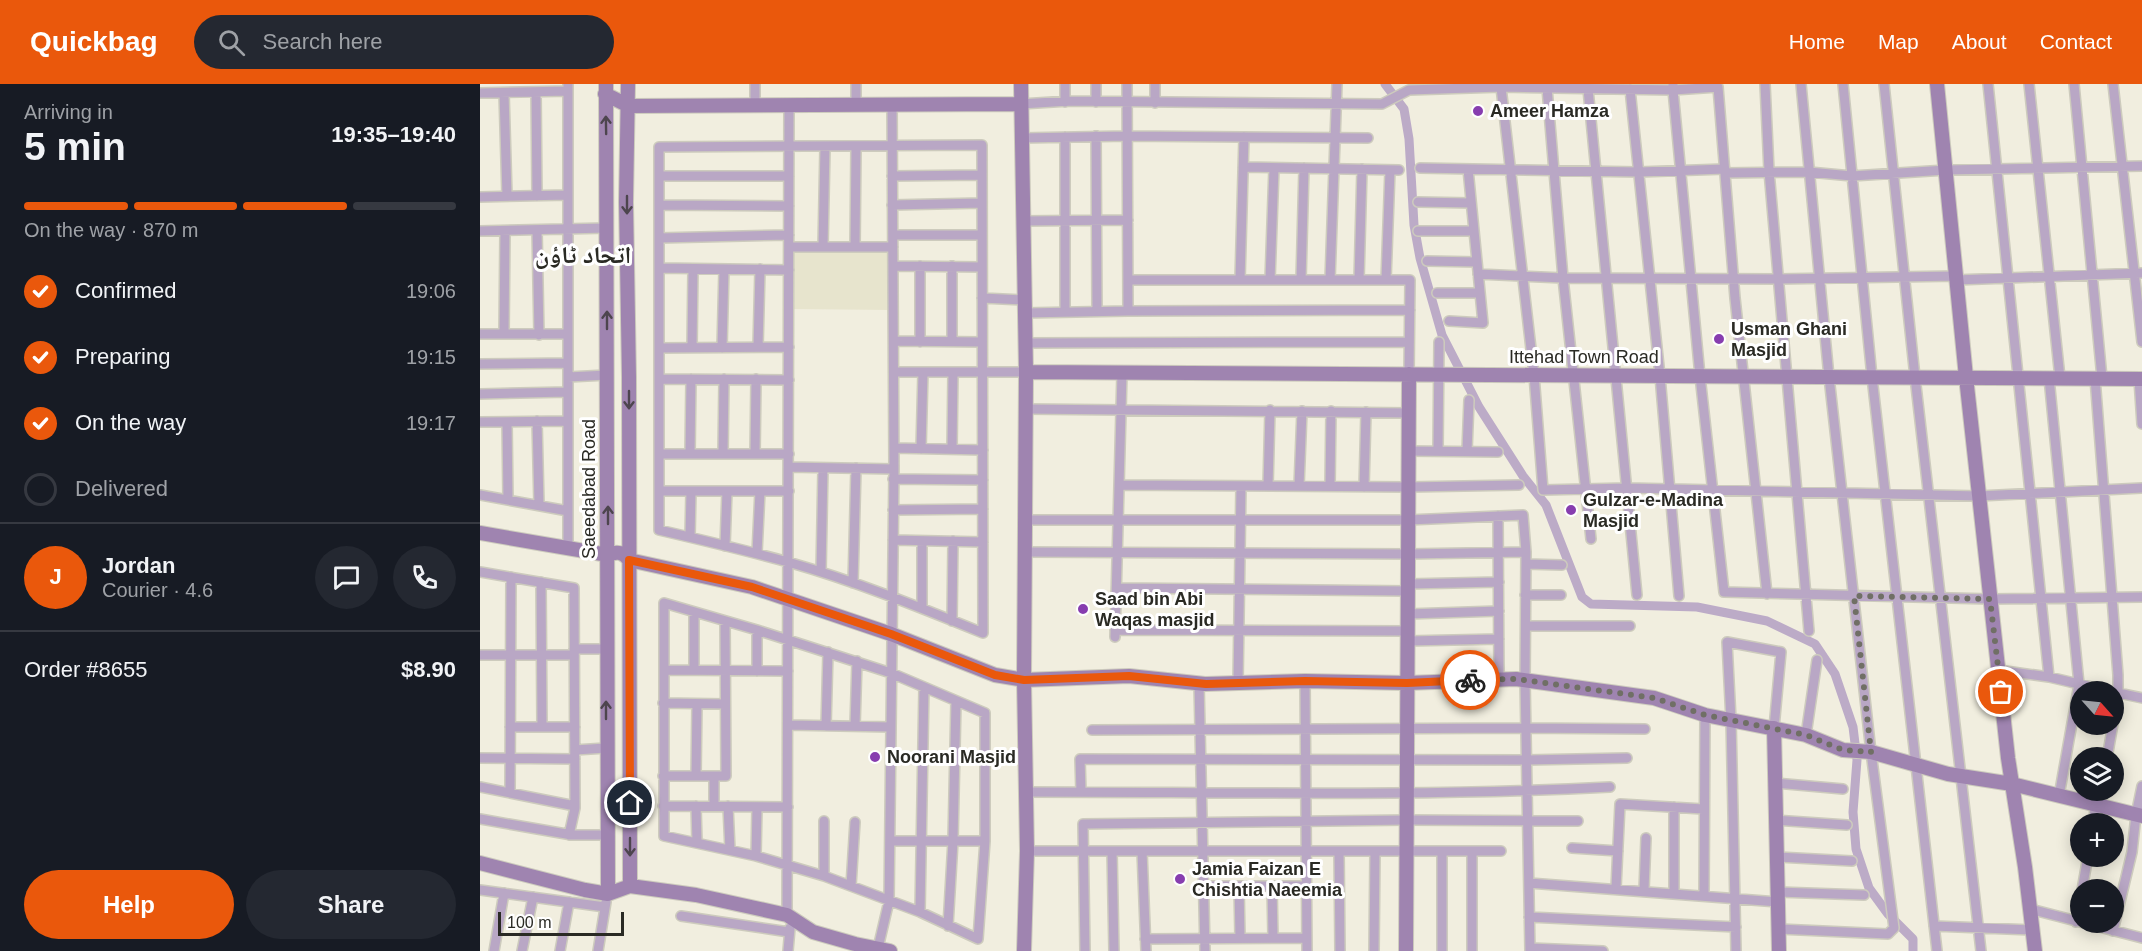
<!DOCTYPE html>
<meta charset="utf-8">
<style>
:root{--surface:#171b24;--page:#242831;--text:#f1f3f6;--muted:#9ea1a6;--line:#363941;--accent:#ea580c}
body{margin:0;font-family:Helvetica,"Noto Naskh Arabic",sans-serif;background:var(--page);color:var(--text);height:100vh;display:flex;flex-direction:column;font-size:22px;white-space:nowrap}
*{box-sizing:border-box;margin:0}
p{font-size:20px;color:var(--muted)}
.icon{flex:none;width:33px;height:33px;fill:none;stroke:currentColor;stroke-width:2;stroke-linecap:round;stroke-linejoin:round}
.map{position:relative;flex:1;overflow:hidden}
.side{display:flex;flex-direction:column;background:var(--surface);width:480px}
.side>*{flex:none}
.needle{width:39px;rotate:117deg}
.tools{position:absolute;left:1590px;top:597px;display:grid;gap:12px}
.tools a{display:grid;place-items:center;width:54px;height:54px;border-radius:50%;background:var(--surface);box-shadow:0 3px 15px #0003;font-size:30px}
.scale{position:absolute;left:18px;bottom:15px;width:126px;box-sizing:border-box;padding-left:6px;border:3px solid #2a2a24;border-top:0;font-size:16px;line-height:21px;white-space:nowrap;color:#2a2a24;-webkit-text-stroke:4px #fff;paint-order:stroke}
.pin{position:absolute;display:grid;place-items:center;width:51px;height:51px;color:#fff;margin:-26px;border:3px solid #fff;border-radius:50%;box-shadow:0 2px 6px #0007}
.courier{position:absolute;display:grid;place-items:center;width:60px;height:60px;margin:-30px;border:4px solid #ea580c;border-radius:50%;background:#fff;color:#222;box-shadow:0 2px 8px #0007}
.headline em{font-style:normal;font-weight:700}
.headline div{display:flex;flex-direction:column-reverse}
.headline{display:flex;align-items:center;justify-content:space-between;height:102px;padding:0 24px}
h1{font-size:39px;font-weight:700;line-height:45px}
.bar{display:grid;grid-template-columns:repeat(4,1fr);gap:9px 6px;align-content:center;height:72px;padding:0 24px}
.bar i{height:8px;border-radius:4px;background:var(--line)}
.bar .on{background:var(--accent)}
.bar p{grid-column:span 4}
.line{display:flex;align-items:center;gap:15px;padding:0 24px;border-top:2px solid var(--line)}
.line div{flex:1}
.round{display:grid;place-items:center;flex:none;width:63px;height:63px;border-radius:32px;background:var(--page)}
ol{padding:0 24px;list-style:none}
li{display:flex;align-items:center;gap:18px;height:66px}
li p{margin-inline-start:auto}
li .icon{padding:6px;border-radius:50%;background:var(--accent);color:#fff;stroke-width:4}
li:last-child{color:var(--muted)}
li i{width:33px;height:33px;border:3px solid var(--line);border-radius:50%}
.primary-button{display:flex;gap:12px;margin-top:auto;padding:12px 24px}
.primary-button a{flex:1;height:69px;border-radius:36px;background:var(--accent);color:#fff;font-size:24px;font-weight:700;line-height:69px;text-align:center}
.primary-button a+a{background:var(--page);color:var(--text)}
header{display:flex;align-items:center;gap:36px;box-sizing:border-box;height:84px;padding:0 30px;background:var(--accent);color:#fff}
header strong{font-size:28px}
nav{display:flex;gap:33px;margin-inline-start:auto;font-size:21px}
.search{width:420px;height:54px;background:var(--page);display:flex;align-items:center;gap:15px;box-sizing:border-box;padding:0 21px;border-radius:33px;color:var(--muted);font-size:22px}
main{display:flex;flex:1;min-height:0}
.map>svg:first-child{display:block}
</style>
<header>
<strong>Quickbag</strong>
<div class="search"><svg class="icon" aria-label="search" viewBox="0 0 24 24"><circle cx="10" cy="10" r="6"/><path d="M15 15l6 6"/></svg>Search here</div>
<nav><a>Home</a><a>Map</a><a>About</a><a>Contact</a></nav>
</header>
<main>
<section class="side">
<div class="headline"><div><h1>5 min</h1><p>Arriving in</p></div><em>19:35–19:40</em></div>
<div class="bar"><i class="on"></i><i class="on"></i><i class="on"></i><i></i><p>On the way · 870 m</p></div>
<ol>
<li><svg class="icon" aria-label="check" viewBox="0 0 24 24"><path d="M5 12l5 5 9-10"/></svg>Confirmed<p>19:06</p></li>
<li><svg class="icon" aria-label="check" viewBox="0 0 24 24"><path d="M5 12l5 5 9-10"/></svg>Preparing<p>19:15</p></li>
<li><svg class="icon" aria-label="check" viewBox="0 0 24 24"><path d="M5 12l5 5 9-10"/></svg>On the way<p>19:17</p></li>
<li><i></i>Delivered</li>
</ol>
<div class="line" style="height:108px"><b class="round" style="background:var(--accent);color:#fff">J</b><div><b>Jordan</b><p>Courier · 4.6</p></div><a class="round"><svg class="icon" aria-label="chat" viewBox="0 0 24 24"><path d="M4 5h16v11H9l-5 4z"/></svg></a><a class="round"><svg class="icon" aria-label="phone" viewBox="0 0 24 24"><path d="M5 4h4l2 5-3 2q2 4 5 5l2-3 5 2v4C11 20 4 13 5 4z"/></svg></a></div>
<div class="line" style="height:78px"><div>Order #8655</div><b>$8.90</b></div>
<div class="primary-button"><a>Help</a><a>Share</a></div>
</section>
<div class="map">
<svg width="1662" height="867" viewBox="0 0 1662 867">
<rect width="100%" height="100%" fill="#f1eedf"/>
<path fill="#e7e4cd" d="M309,163H413V226L309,225Z"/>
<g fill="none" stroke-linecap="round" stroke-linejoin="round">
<path stroke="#bcabc7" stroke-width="9" d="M905,0L924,25L929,55L934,141L940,174L962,251L999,323L1043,392L1066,421L1102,513L1111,520L1217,523L1287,537L1335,560L1355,590L1373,643L1377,676L1373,728L1376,765L1389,804L1408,830L1433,855V867"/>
<g stroke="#cdcbbd" stroke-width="12">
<path id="street" d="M376,0V21
M585,0V18
M616,0V18
M647,0L648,227
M675,0V19
M1285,0L1289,87L1329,547
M1363,0L1392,293L1457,867
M1404,0L1435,293L1501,867
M1508,0L1569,593
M1549,0L1580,294
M1594,0L1622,294
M1633,0L1662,258
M1193,1V6L1238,3L1255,214L1287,510
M1021,3L1054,291L1063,406L1147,404L1499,412L1662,404
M1108,5L1157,511
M1150,5L1180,292L1199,512
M56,8L57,112
M0,9L88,7
M24,9L27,112
M541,20L589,17L902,20L929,6L1021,3L1193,6L1220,292L1244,508L1510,515L1662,513
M275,21V0
M616,52L617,227
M585,53V228
M542,54L647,52L888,54
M502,61L503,549C439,523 375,497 308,478C265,466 222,456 179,446V63Z
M763,83L919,86
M940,84L1159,88L1245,85
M1245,89L1329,88L1372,92L1466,86L1662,82
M179,92H309
M412,92L502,91
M0,113L88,111
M938,118L991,119
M179,121L309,122
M412,121L502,119
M543,137L648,136
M57,146L59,251
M0,147L127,144
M938,147H994
M413,151H502
M179,154L309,151
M309,163H413
M343,163L345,63
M375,163L376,63
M947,177L997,178
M413,182L502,183
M179,184L309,186
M998,190L1083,194L1067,4
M648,196H930L929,290
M760,196L764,53
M790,196L794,84
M821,196L824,84
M850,196L857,0
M879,196L882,85
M906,196L910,86
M1476,196L1662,189
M957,209H1000
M502,214L545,216
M545,229L648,227L930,226
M969,237L1003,239L988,85
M0,250H88
M24,250L25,147
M414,257L502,258
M472,257V182
M440,258V182
M545,259L929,258
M278,263L280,185
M179,264L309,263
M212,264L213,185
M242,264L244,185
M0,280L88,279
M414,288H546
M88,293L127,291
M1569,294L1599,600L1579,712
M1615,294L1638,591V608L1634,635
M179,295L309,296
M1659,295L1662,340
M0,310L88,308
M546,325L929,329
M57,337L59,421
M0,338L88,337
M27,338L28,416
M414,364L503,366
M441,365L443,288
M472,365L473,288
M929,367L1018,368
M958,367L959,258
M987,367L989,316
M179,370H309
M210,370L211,295
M243,370L244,295
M275,370L276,295
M309,383L414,385
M413,395L503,396
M639,401L929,403L1039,401
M788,402L790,326
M819,402L822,327
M850,402L851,327
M884,403L886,328
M179,407H309
M0,411L88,427
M413,426L503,425
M1018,432L1019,595
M545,436H928L1043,431L1046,468
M210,453L211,407
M1111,455L1083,194L1298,195L1476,192
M413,456L503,458
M245,462L247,407
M88,463V0
M545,468L928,470L1046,468L1045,597L1050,867
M277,469L280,407
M1046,480L1082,481
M0,488L94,504L95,724L89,751
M341,488L343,384
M61,498L62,643
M373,499L376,384
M928,500L1019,498
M637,504L928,507
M1045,511H1081
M184,519L277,546L411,589L505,629V757L498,855L440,828L344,792L276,772L184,752Z
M442,524V457
M214,528V586
M928,530L1019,527
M472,537L473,457
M1046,542H1150
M277,546V587
M635,546L928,547
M635,553L642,289
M928,557L1019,555
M94,565H127
M0,571H94
M184,586L308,587
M1518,586L1569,593L1633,608
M825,597L827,867
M758,599L761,402
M719,600L725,867
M1634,608L1662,614
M183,619L245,620
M308,641L411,643
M346,642L348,568
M375,642L377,577
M30,643H95
M612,646L1046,644L1165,645
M1326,651L1337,576
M95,666L126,664
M0,674L95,675
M411,674L505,675
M1627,674L1633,640
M183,692H246L245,537
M216,692L217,620
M234,692V722
M1295,699L1363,705
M0,703L95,722
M546,708C740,708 936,713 1130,703
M601,708L600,675L1047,676L1147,674
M30,709L31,493
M183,722L308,723
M216,722L217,759
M248,722L250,766
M0,735L92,751H127
M1296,736L1367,741
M1614,740L1615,720L1618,706
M410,757H505
M1092,764L1138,767
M547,767H1021
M632,767L634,867
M662,767L666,867
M859,767L860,867
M962,767V867
M276,772L277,723
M1297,773L1372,777
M344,792V737
M1049,799L1298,818
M371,802L375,738
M723,802H827
M759,802L760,854
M792,802L793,854
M1136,804L1140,720L1223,725
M0,806L125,823
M1164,806L1166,754
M1602,806L1608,772
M1298,808L1384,811
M1194,809V723
M1224,812L1225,631
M1550,825L1662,854
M440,828L444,603
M307,831L309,21
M201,832L309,848
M1049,833L1256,843
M1596,838L1600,815
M468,842L473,757L476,617
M1454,842L1552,846
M1299,845L1408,850L1414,844L1391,668L1349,293L1321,0
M1633,847L1652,768L1656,731L1662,702
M665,855L827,854
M398,864L409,817L414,385L412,20
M1050,864L1123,867
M14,867L24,809
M42,867L53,813
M80,867L89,818
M118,867L126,818
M308,867L310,844
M605,867L603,740L927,736L1098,737
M894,867L895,767
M992,867V767
M1256,867L1251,636L1247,558L1301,568L1294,644"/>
</g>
<g stroke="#cdcbbd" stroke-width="16">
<path id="secondary" d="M126,0L128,810
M148,0L146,118L149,293L150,802
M541,0L546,288L544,596L547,767L544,867
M1457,0L1486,293L1528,674L1545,783L1555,867
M125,10L149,22L541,20
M546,288L1662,295
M0,449L128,471C137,467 143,468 149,476L272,503L411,550L515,591L544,596L649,592L725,600L825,597L927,599L1036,595L1174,614L1225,631L1326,651L1363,666L1391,668L1468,690L1532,700L1662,732
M1294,644L1299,867
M0,779L105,806L128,810L150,802L216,811L307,831L333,848L375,860L410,867
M926,867L929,290"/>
</g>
<use href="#street" stroke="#b9a7c5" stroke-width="9"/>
<use href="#secondary" stroke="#9f84b0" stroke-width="14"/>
</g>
<defs><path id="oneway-shaft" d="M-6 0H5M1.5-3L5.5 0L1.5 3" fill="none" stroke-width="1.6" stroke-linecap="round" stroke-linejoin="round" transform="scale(1.5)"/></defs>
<g stroke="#4d454e">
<use href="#oneway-shaft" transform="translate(126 41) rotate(-91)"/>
<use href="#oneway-shaft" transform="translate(147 121) rotate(90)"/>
<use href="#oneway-shaft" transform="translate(127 236) rotate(-90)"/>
<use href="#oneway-shaft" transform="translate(149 316) rotate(90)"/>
<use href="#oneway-shaft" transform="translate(128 431) rotate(-90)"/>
<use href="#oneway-shaft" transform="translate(126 626) rotate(-90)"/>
<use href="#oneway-shaft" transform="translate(150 763) rotate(90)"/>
</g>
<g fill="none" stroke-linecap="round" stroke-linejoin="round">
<path stroke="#706f65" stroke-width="6" stroke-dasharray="0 10.8" d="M990,596L1036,595L1174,614L1225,631L1326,651L1363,666L1391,668L1374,512L1510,515L1521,608"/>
<path stroke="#ea580c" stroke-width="8" d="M150,719L149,476L272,503L411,550L515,591L544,596L649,592L726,600L825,597L927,599L990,596"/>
</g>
<g fill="#873daf" stroke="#fff" stroke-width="2">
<circle cx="998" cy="27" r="6"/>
<circle cx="1239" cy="255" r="6"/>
<circle cx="1091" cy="426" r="6"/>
<circle cx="603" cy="525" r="6"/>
<circle cx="395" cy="673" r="6"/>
<circle cx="700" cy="795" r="6"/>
</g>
<g text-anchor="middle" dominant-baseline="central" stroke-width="6" stroke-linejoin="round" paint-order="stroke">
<g font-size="18" font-weight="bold" fill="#2a2a24" stroke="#fff" text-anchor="start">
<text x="1010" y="27">Ameer Hamza</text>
<text x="1251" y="245">Usman Ghani<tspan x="1251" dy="21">Masjid</tspan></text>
<text x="1103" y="416">Gulzar-e-Madina<tspan x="1103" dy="21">Masjid</tspan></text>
<text x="615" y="515">Saad bin Abi<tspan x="615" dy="21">Waqas masjid</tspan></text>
<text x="407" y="673">Noorani Masjid</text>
<text x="712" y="785">Jamia Faizan E<tspan x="712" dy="21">Chishtia Naeemia</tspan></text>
</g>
<g font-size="18" fill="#2a2a24" stroke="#fff">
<text x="1104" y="273">Ittehad Town Road</text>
<text transform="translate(109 405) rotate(-90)">Saeedabad Road</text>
</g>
<g font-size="24" font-weight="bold" fill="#2a2a24" stroke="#fff">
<text x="103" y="170">اتحاد ٹاؤن</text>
</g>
</g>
</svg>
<div class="tools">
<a><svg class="needle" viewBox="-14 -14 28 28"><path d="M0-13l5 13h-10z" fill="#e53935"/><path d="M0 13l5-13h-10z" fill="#9ea1a6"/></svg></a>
<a><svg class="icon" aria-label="layers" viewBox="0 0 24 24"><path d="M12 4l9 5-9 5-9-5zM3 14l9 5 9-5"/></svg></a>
<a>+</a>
<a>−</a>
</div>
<div class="scale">100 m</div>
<div class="pin" style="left:1521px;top:608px;background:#ea580c"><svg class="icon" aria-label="bag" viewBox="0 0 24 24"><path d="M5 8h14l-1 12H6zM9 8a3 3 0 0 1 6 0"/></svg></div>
<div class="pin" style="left:150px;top:719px;background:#1f2937"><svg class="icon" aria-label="home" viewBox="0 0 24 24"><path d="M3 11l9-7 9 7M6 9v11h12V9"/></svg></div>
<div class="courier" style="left:990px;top:596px"><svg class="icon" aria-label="bike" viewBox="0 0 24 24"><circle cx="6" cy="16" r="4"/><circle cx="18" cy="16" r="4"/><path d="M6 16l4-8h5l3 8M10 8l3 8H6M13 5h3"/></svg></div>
</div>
</main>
